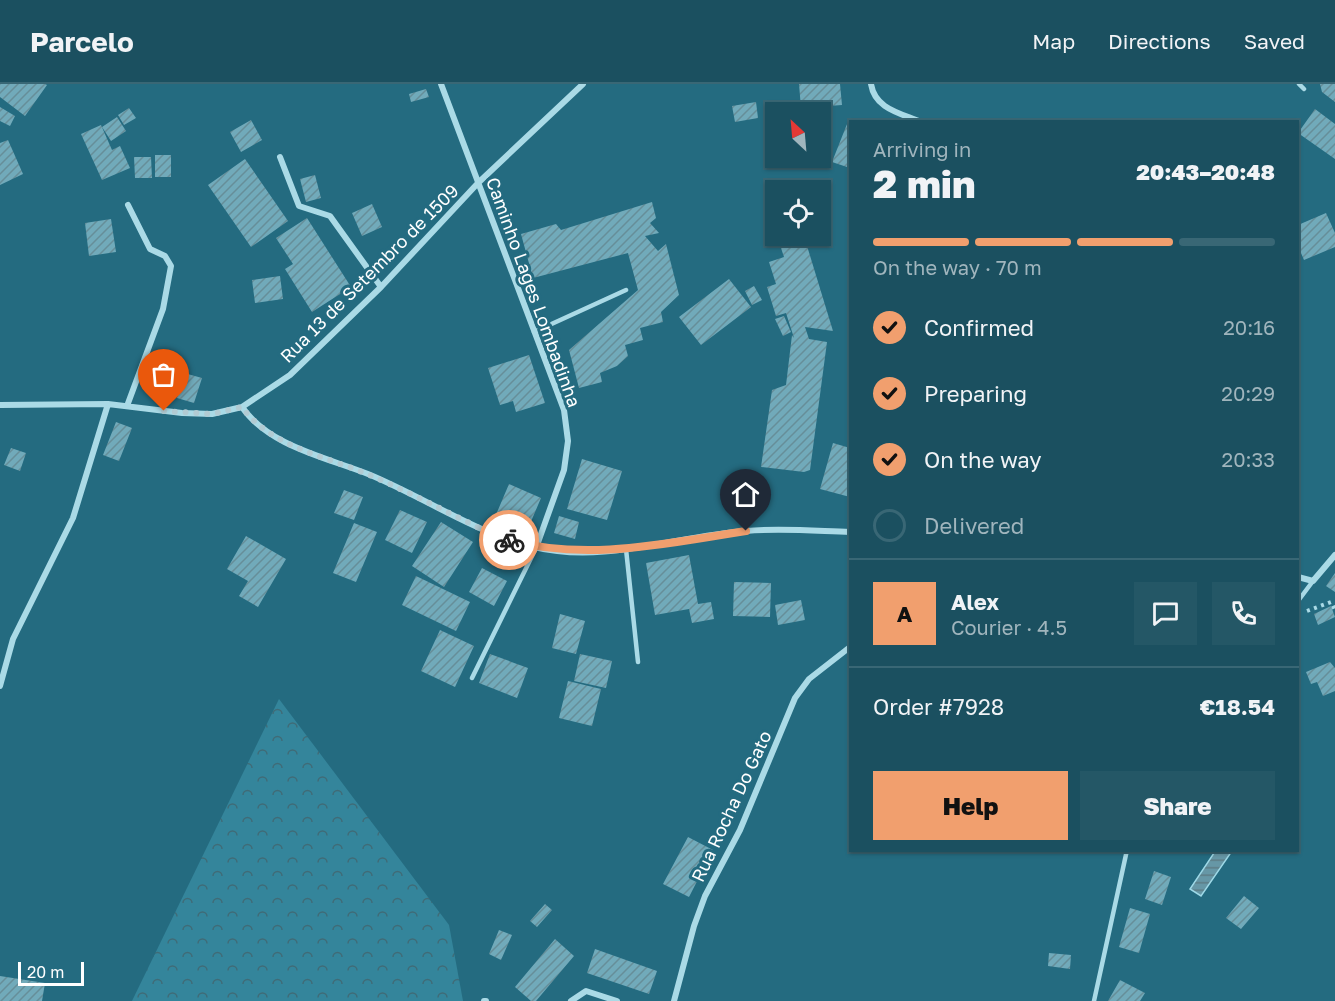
<!DOCTYPE html>
<meta charset="utf-8">
<style>
:root{--surface:#1b5060;--page:#245766;--text:#f1f3f6;--muted:#a0b5bd;--line:#396775;--accent:#f19f6e}
body{margin:0;font-family:"Golos Text",sans-serif;background:var(--page);color:var(--text);height:100vh;display:flex;flex-direction:column;font-size:22px;white-space:nowrap}
*{box-sizing:border-box;margin:0}
p{font-size:20px;color:var(--muted)}
.icon{flex:none;width:33px;height:33px;fill:none;stroke:currentColor;stroke-width:2;stroke-linecap:round;stroke-linejoin:round}
.map{position:relative;flex:1;overflow:hidden}
.sheet{position:absolute;left:849px;top:36px;width:450px;height:732px;display:flex;flex-direction:column;background:var(--surface);border-radius:0px;box-shadow:0 2px 4px #0004,0 0 0 2px var(--line)}
.sheet>*{flex:none}
.needle{width:39px;rotate:334deg}
.tools{position:absolute;left:765px;top:18px;display:grid;gap:12px}
.tools a{display:grid;place-items:center;width:66px;height:66px;border-radius:0px;background:var(--surface);box-shadow:0 2px 4px #0004,0 0 0 2px var(--line);font-size:30px}
.scale{position:absolute;left:18px;bottom:15px;width:66px;box-sizing:border-box;padding-left:6px;border:3px solid #fff;border-top:0;font-size:16px;line-height:21px;white-space:nowrap;color:#fff;-webkit-text-stroke:4px #246b80;paint-order:stroke}
.pin{position:absolute;display:grid;place-items:center;width:51px;height:51px;color:#fff;margin:-62px -26px;border-radius:50% 50% 50% 0;rotate:-45deg;box-shadow:0 0 6px #0007}
.pin .icon{rotate:45deg}
.courier{position:absolute;display:grid;place-items:center;width:60px;height:60px;margin:-30px;border:4px solid #f19f6e;border-radius:50%;background:#fff;color:#222;box-shadow:0 2px 8px #0007}
.summary em{font-style:normal;font-weight:800}
.summary div{display:flex;flex-direction:column-reverse}
.summary{display:flex;align-items:center;justify-content:space-between;height:102px;padding:0 24px}
h1{font-size:39px;font-weight:800;line-height:45px}
.bar{display:grid;grid-template-columns:repeat(4,1fr);gap:9px 6px;align-content:center;height:72px;padding:0 24px}
.bar i{height:8px;border-radius:4px;background:var(--line)}
.bar .active{background:var(--accent)}
.bar p{grid-column:span 4}
.line{display:flex;align-items:center;gap:15px;padding:0 24px;border-top:2px solid var(--line)}
.line div{flex:1}
.round{display:grid;place-items:center;flex:none;width:63px;height:63px;border-radius:0px;background:var(--page)}
ol{padding:0 24px;list-style:none}
li{display:flex;align-items:center;gap:18px;height:66px}
li p{margin-inline-start:auto}
li .icon{padding:6px;border-radius:50%;background:var(--accent);color:#111;stroke-width:4}
li:last-child{color:var(--muted)}
li i{width:33px;height:33px;border:3px solid var(--line);border-radius:50%}
.button{display:flex;gap:12px;margin-top:auto;padding:12px 24px}
.button a{flex:1;height:69px;border-radius:0px;background:var(--accent);color:#111;font-size:24px;font-weight:800;line-height:69px;text-align:center}
.button a+a{background:var(--page);color:var(--text)}
header{display:flex;align-items:center;gap:36px;box-sizing:border-box;height:84px;padding:0 30px;background:var(--surface);border-bottom:2px solid var(--line)}
header strong{font-size:28px}
nav{display:flex;gap:33px;margin-inline-start:auto;font-size:21px}
.map>svg:first-child{display:block}
</style>
<header>
<strong>Parcelo</strong>
<nav><a>Map</a><a>Directions</a><a>Saved</a></nav>
</header>
<div class="map">
<svg width="1335" height="917" viewBox="0 0 1335 917">
<defs>
<pattern id="forest-crowns" width="20" height="18" patternUnits="userSpaceOnUse" patternTransform="scale(1.5)"><rect width="20" height="18" fill="#34859b"/><path d="M2 6a3 3 0 1 1 6 0M12 15a3 3 0 1 1 6 0" fill="none" stroke="#3f6b77"/></pattern>
<pattern id="water-rules" width="6" height="5" patternUnits="userSpaceOnUse" patternTransform="scale(1.5)"><rect width="6" height="5" fill="#6697a6"/><path d="M0 2.5h6" fill="none" stroke="#5d7d86"/></pattern>
<pattern id="building-hatch" width="6" height="6" patternUnits="userSpaceOnUse" patternTransform="scale(1.5)"><rect width="6" height="6" fill="#71aaba"/><path d="M-1 1l2-2M0 6l6-6M5 7l2-2" fill="none" stroke="#668e99"/></pattern>
</defs>
<rect width="100%" height="100%" fill="#246b80"/>
<path fill="url(#forest-crowns)" d="M279,615L449,841L463,917H132Z"/>
<path fill="url(#water-rules)" stroke="#9ed9e7" stroke-width="1.5" d="M1216,766L1232,767L1201,812L1190,805Z"/>
<path fill="url(#building-hatch)" d="M0,0H45L47,1L25,32L0,13Z
M799,0H840L842,21L801,24Z
M1320,0H1335V18L1322,8Z
M426,5L429,13L411,18L409,10Z
M756,18L758,34L735,38L732,22Z
M0,23L15,32L10,42L0,37Z
M129,24L136,34L124,41L118,31Z
M1315,25L1335,40V75L1298,49Z
M117,33L126,47L111,57L102,43Z
M849,35L850,36V84L832,78Z
M251,36L262,56L241,68L230,48Z
M101,41L112,66L120,62L130,84L102,96L81,50Z
M8,56L23,90L0,101V59Z
M155,71H171V93H155Z
M134,73H151L152,94H135Z
M245,75L288,137L251,163L208,101Z
M315,91L321,114L306,118L300,95Z
M652,118L656,134L650,139L659,149L645,152L658,167L666,160L679,211L661,228L663,238L640,244L643,256L625,261L628,272L617,282L600,289L602,298L579,304L569,266L638,206L628,169L533,194L521,150L556,140L561,146Z
M372,120L382,143L362,152L352,129Z
M1326,129L1335,149V163L1304,176L1298,162V141Z
M307,134L351,203L312,228L285,185L293,180L276,154Z
M111,135L116,168L89,172L85,139Z
M804,152L833,247L805,243L809,255L827,258L810,386L804,388L761,383L772,306L786,301L792,251L794,254L786,229L776,232L767,203L776,200L769,178L784,173L779,158Z
M280,192L283,215L255,219L252,196Z
M729,195L751,223L701,261L679,233Z
M754,202L762,216L752,221L745,207Z
M784,232L791,248L783,252L775,235Z
M529,271L545,319L516,328L513,317L500,321L488,284Z
M184,289L202,294L194,319L177,314Z
M116,338L132,344L119,377L103,371Z
M833,359L850,364V413L820,405Z
M11,364L26,369L20,387L4,381Z
M582,375L622,387L607,436L567,425Z
M509,400L541,414L527,447L495,433Z
M344,406L363,413L354,436L334,429Z
M400,426L427,438L412,469L385,456Z
M559,432L579,438L575,455L554,449Z
M441,438L473,458L444,503L412,482Z
M354,439L377,448L356,498L333,489Z
M246,452L286,475L258,523L239,512L248,497L227,485Z
M689,471L698,520L711,518L714,535L692,539L689,525L655,531L646,479Z
M482,484L507,497L494,522L469,508Z
M1335,489V508L1326,502Z
M416,492L470,518L456,547L402,521Z
M734,498L771,499L770,533L733,532Z
M801,516L805,536L778,541L775,521Z
M1331,522L1335,533L1318,541L1314,530Z
M560,530L585,537L576,570L552,564Z
M440,546L474,562L455,603L421,587Z
M490,570L528,584L517,614L479,599Z
M580,570L612,577L606,604L574,597Z
M1330,578L1335,584V607L1323,612L1317,598L1311,600L1306,588Z
M568,597L601,605L592,642L559,634Z
M688,753L713,766L689,813L663,800Z
M1154,787L1171,793L1162,821L1145,815Z
M1244,812L1259,824L1241,845L1226,834Z
M545,820L552,826L537,843L530,837Z
M1130,824L1150,830L1139,869L1119,863Z
M499,846L512,851L501,876L489,870Z
M555,855L574,872L536,917H531L515,903Z
M595,865L657,887L649,910L587,889Z
M1049,869L1071,871L1070,885L1048,882Z
M0,892L45,899L42,917H0Z
M1120,896L1145,909L1140,917H1108Z"/>
<g fill="none" stroke-linecap="round" stroke-linejoin="round">
<path stroke="#aadae6" stroke-width="4" stroke-dasharray="3 4.5" stroke-linecap="butt" d="M1307,527L1331,518L1335,526"/>
<path stroke="#aadae6" stroke-width="4.5" d="M1299,0L1304,5
M534,248L626,206
M626,465L638,578
M1298,517L1313,497
M472,594L536,464
M1094,917L1127,766"/>
<path stroke="#aadae6" stroke-width="6" d="M441,0L564,326L568,357L564,386L536,464
M871,0C875,25 900,29 921,38
M280,73L299,122L330,132L381,203
M0,321L108,320L182,329L212,330L242,323L290,291L381,203L478,99L583,0
M127,322L163,225L171,182L165,172L150,165L128,121
M242,323C269,362 325,373 368,390C424,413 475,449 534,463C604,480 676,452 746,447C780,444 816,447 850,448
M1298,493L1313,497L1335,471
M0,602L13,555L73,434L108,320
M484,917H486
M571,917L586,907L617,917
M674,917L694,842L705,812L740,746L795,614L809,595L850,563"/>
</g>
<g fill="none" stroke-linecap="round" stroke-linejoin="round">
<path stroke="#b2cbd3" stroke-width="6" stroke-dasharray="0 10.8" d="M164,327L212,330L242,323C271,364 330,373 374,393C415,411 455,432 495,452L509,456"/>
<path stroke="#f19f6e" stroke-width="8" d="M509,456C587,478 667,459 746,447"/>
</g>
<g text-anchor="middle" dominant-baseline="central" stroke-width="6" stroke-linejoin="round" paint-order="stroke">
<g font-size="18" fill="#fff" stroke="#246b80">
<text transform="translate(369 189) rotate(-45)">Rua 13 de Setembro de 1509</text>
<text transform="translate(534 208) rotate(70)">Caminho Lages Lombadinha</text>
<text transform="translate(731 722) rotate(-65)">Rua Rocha Do Gato</text>
</g>
</g>
</svg>
<div class="tools">
<a><svg class="needle" viewBox="-14 -14 28 28"><path d="M0-13l5 13h-10z" fill="#e53935"/><path d="M0 13l5-13h-10z" fill="#a0b5bd"/></svg></a>
<a><svg class="icon" aria-label="locate" viewBox="0 0 24 24"><circle cx="12" cy="12" r="6"/><path d="M12 2v4M12 18v4M2 12h4M18 12h4"/></svg></a>
</div>
<div class="scale">20 m</div>
<div class="pin" style="left:164px;top:327px;background:#ea580c"><svg class="icon" aria-label="bag" viewBox="0 0 24 24"><path d="M5 8h14l-1 12H6zM9 8a3 3 0 0 1 6 0"/></svg></div>
<div class="pin" style="left:746px;top:447px;background:#1f2937"><svg class="icon" aria-label="home" viewBox="0 0 24 24"><path d="M3 11l9-7 9 7M6 9v11h12V9"/></svg></div>
<div class="courier" style="left:509px;top:456px"><svg class="icon" aria-label="bike" viewBox="0 0 24 24"><circle cx="6" cy="16" r="4"/><circle cx="18" cy="16" r="4"/><path d="M6 16l4-8h5l3 8M10 8l3 8H6M13 5h3"/></svg></div>
<section class="sheet">
<div class="summary"><div><h1>2 min</h1><p>Arriving in</p></div><em>20:43–20:48</em></div>
<div class="bar"><i class="active"></i><i class="active"></i><i class="active"></i><i></i><p>On the way · 70 m</p></div>
<ol>
<li><svg class="icon" aria-label="check" viewBox="0 0 24 24"><path d="M5 12l5 5 9-10"/></svg>Confirmed<p>20:16</p></li>
<li><svg class="icon" aria-label="check" viewBox="0 0 24 24"><path d="M5 12l5 5 9-10"/></svg>Preparing<p>20:29</p></li>
<li><svg class="icon" aria-label="check" viewBox="0 0 24 24"><path d="M5 12l5 5 9-10"/></svg>On the way<p>20:33</p></li>
<li><i></i>Delivered</li>
</ol>
<div class="line" style="height:108px"><b class="round" style="background:var(--accent);color:#111">A</b><div><b>Alex</b><p>Courier · 4.5</p></div><a class="round"><svg class="icon" aria-label="chat" viewBox="0 0 24 24"><path d="M4 5h16v11H9l-5 4z"/></svg></a><a class="round"><svg class="icon" aria-label="phone" viewBox="0 0 24 24"><path d="M5 4h4l2 5-3 2q2 4 5 5l2-3 5 2v4C11 20 4 13 5 4z"/></svg></a></div>
<div class="line" style="height:78px"><div>Order #7928</div><b>€18.54</b></div>
<div class="button"><a>Help</a><a>Share</a></div>
</section>
</div>
